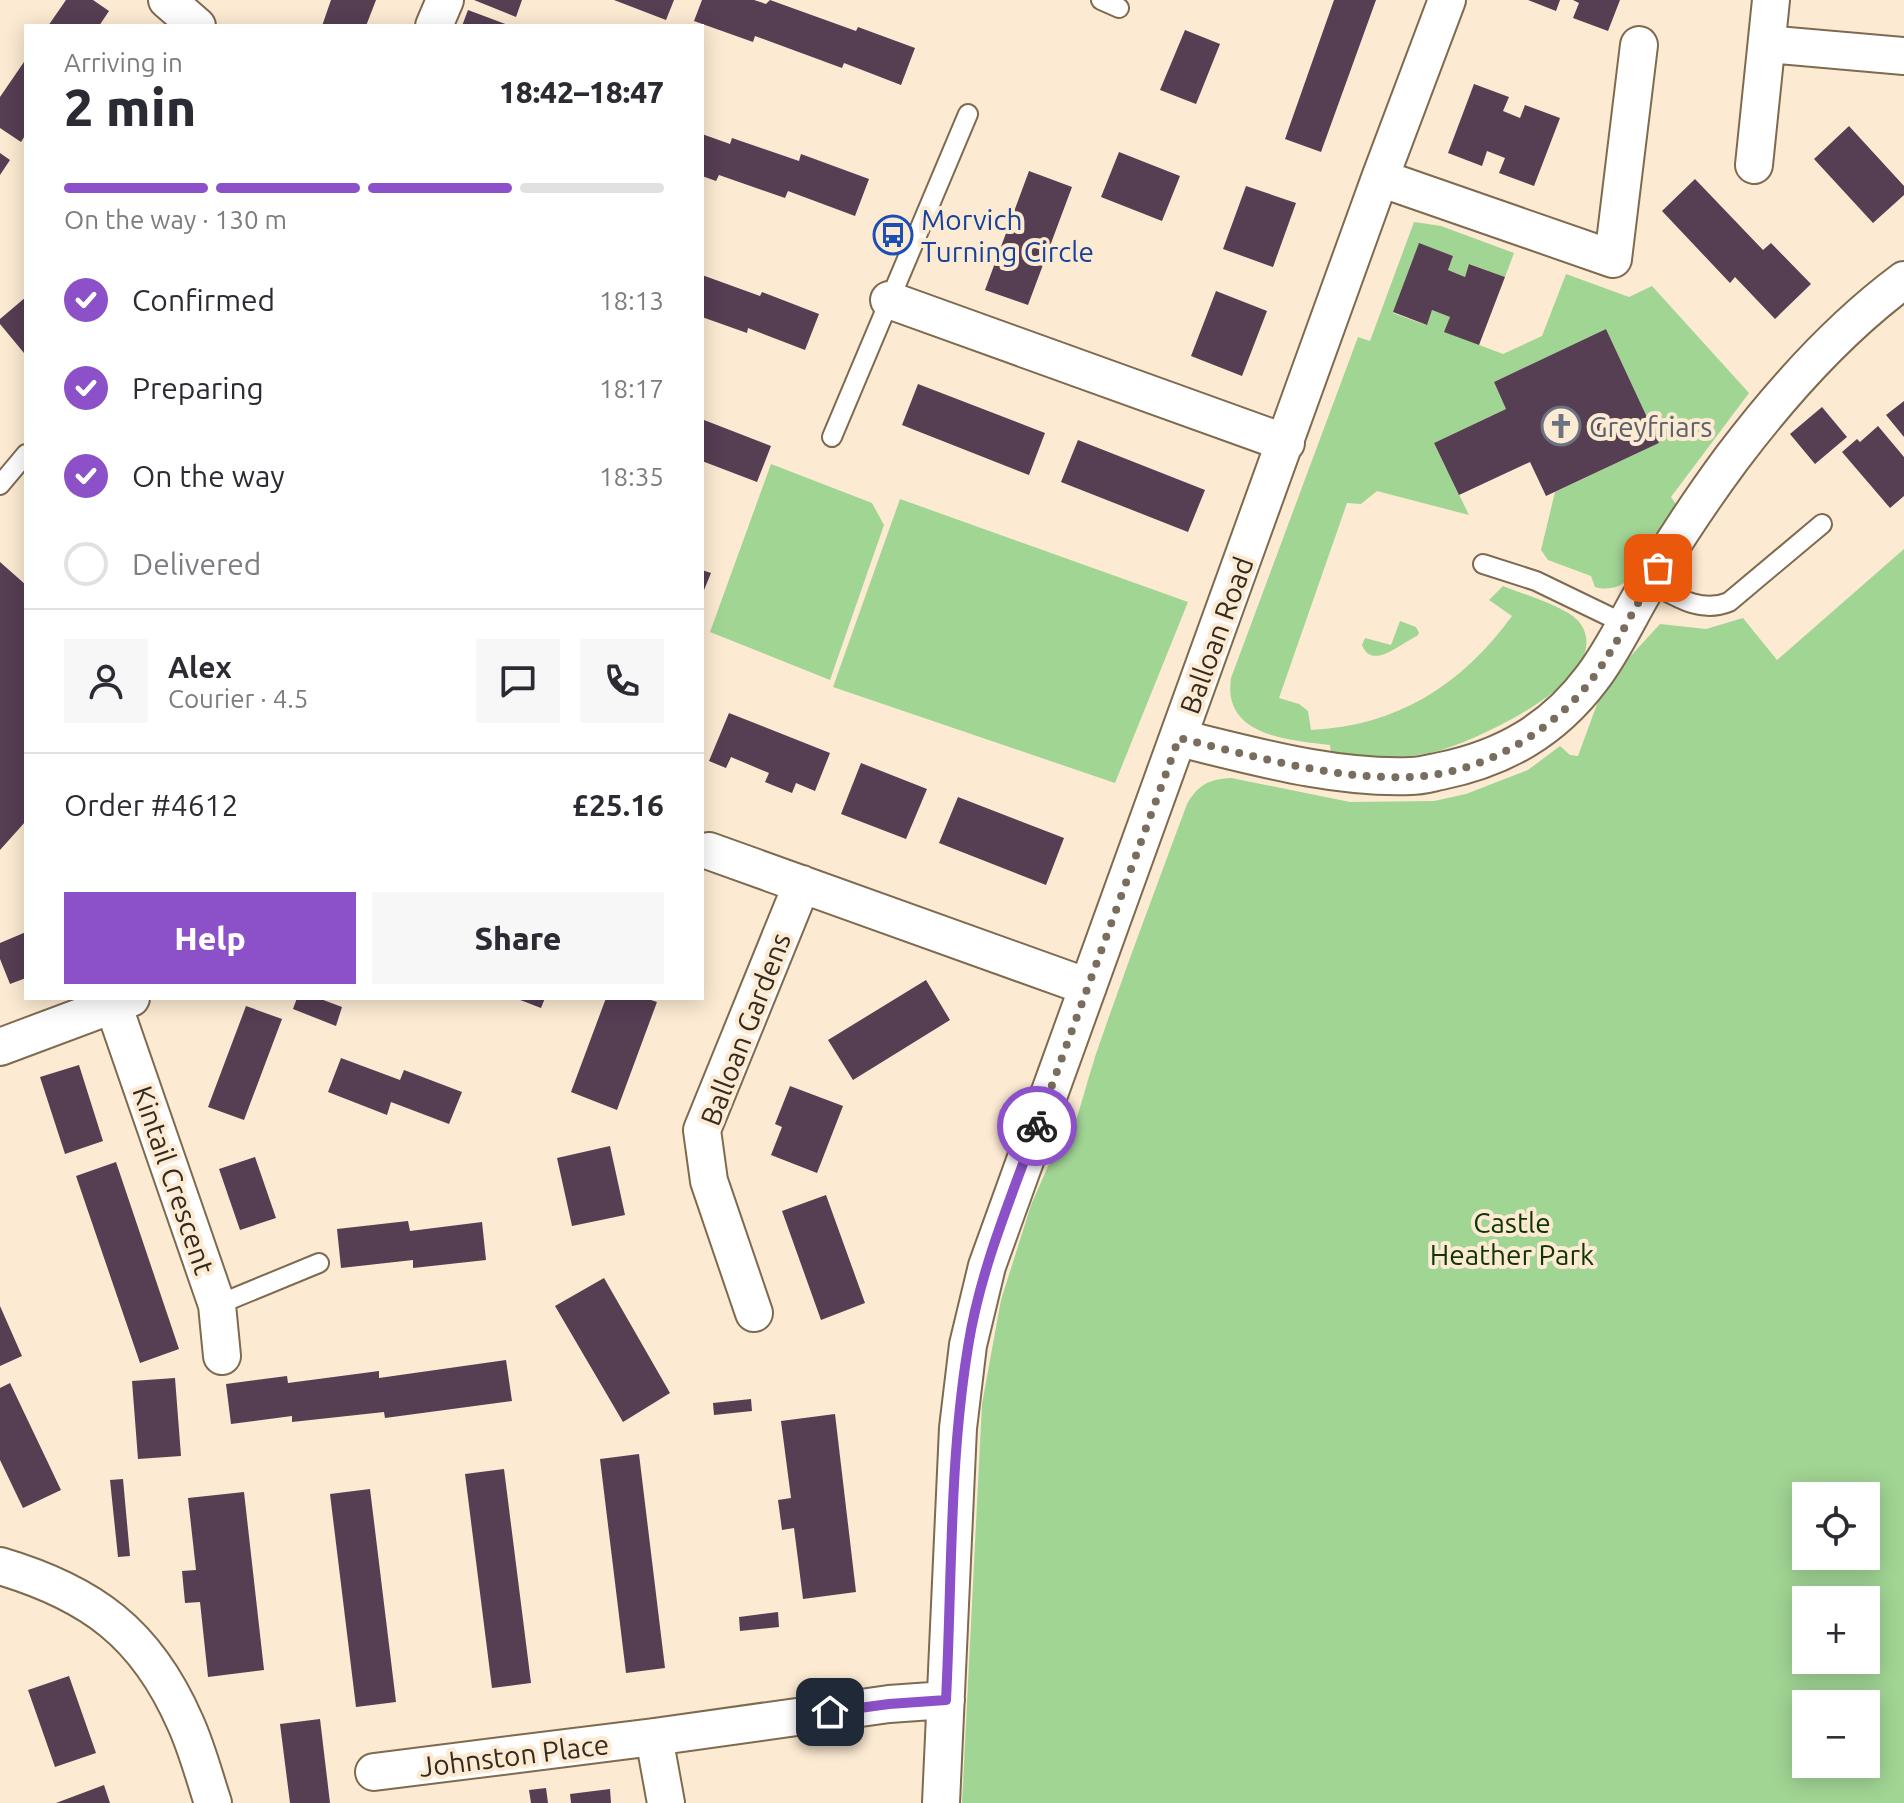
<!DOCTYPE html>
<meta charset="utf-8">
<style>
:root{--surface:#fff;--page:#f7f7f7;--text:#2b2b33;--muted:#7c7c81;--line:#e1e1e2;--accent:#8c51c8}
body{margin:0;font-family:Ubuntu,sans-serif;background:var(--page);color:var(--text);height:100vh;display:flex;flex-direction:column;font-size:30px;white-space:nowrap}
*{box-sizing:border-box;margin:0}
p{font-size:26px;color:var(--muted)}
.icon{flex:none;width:44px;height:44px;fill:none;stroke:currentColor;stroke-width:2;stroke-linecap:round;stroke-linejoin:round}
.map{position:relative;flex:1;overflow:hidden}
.sheet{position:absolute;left:24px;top:24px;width:680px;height:976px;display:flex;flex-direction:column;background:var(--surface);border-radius:0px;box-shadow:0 4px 20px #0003}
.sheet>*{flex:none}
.tools{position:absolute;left:1792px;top:1482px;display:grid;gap:16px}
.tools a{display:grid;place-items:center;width:88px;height:88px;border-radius:0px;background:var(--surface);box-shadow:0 4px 20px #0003;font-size:40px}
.pin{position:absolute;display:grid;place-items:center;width:68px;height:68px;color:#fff;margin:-34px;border-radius:16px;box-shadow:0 4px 12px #0006}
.courier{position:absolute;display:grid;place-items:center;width:80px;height:80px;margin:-40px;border:6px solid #8c51c8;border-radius:50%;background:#fff;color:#222;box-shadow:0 2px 10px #0007}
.summary em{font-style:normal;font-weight:800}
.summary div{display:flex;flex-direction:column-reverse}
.summary{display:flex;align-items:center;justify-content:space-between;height:136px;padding:0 40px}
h1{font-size:52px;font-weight:800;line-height:60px}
.bar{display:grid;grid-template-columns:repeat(4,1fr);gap:12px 8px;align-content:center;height:96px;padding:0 40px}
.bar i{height:10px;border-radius:6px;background:var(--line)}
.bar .on{background:var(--accent)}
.bar p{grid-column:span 4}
.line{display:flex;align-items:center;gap:20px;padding:0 40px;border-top:2px solid var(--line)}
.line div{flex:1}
.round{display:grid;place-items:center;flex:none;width:84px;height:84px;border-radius:0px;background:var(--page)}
ol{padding:0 40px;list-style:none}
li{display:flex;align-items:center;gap:24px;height:88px}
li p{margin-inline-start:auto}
li .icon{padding:8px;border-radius:50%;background:var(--accent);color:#fff;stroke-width:4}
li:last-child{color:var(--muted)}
li i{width:44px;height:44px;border:4px solid var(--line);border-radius:50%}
.button{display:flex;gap:16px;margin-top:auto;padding:16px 40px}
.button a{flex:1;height:92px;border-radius:0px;background:var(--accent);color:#fff;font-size:32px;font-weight:800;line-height:92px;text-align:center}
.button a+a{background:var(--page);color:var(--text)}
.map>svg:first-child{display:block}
</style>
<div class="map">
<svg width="1904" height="1803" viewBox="0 0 1904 1803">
<rect width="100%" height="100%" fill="#fcead2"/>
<path fill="#a1d594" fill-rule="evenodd" d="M1414,222L1441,226L1514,253L1505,277L1470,264L1465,277L1448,270L1453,256L1419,244L1393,313L1426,325L1432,310L1450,317L1445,332L1503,354L1542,336L1566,274L1629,297L1652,286L1749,393L1671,497L1678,507L1631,578C1620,587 1610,591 1595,587L1591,576L1548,560L1541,550L1555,492L1659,443L1606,329L1494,382L1506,409L1434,443L1469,515L1377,491L1361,504L1347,503L1279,698L1299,704L1308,711L1311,730C1397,726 1462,685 1512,616L1489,600L1503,586C1522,594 1568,607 1580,623C1619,678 1471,743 1435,752C1400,760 1366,757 1331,753L1330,745C1289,740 1222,736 1231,678L1358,337L1370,341Z
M771,464L872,503L884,525L830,680L710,632Z
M900,499L1188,602L1115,783L833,687Z
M1904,549V1803H962L982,1404L1001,1300L1031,1205L1056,1148L1066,1151C1077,1120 1085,1089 1095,1057C1124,972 1156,888 1187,804C1198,785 1209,779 1231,778L1350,802L1434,801L1466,794L1528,770L1560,746L1570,755L1578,756L1604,685L1660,624L1706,629L1743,618L1777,660ZM1806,1496H1866V1556H1806ZM1806,1600H1866V1660H1806ZM1806,1704H1866V1764H1806Z
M1400,621L1416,627L1419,633L1417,636C1401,643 1372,671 1362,645L1365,638L1391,645Z"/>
<path fill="#563e53" d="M66,0H93L109,11L99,26H48Z
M331,0H376L366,26H322Z
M474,0H522L516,17Z
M614,0H674L666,20Z
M702,0H754L766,4L770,0L856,31L858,27L915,48L901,85L844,63L842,68L755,36L753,42L694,21Z
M1334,0H1376L1321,152L1285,139Z
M1528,0H1560L1556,11Z
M1573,0H1620L1608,31L1573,18L1579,3Z
M468,10L511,26H462Z
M1185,30L1220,44L1196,104L1160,90Z
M26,59V134L21,142L0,128V97Z
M1474,84L1509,97L1503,111L1520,118L1525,105L1560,118L1534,186L1499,173L1505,158L1487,151L1482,166L1448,153Z
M1849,126L1904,186V195L1873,223L1814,159Z
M702,134L730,144L732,138L799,161L801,154L869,179L855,216L788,191L785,198L719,175L716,181L702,176Z
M1119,152L1180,176L1162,221L1101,197Z
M0,153L10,160L0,175Z
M1029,171L1072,187L1028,305L985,290Z
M1695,179L1763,250L1771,243L1811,284L1775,319L1735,277L1730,283L1662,211Z
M1246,186L1296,203L1273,267L1223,249Z
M1419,243L1453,256L1448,270L1465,277L1469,264L1505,277L1479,345L1444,332L1450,317L1432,310L1427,325L1393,312Z
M702,275L760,296L762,292L819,314L805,350L748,328L747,333L702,317Z
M1216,291L1267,311L1242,376L1191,356Z
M26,297V352L24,353L0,324V319Z
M1606,329L1659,443L1546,496L1530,462L1459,495L1434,443L1506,409L1494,382Z
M918,384L1045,433L1029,475L902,425Z
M1904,401V437L1886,415Z
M1822,407L1847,437L1815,464L1790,434Z
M704,420L771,446L757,482L702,461Z
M1878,426L1904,457V496L1890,508L1842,452L1857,439L1860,442Z
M1078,440L1205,490L1188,532L1061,482Z
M0,562L26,585V821L0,850Z
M702,570L711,573L702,595Z
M729,713L830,753L815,791L796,783L792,793L765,782L769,773L731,757L726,768L709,761Z
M861,763L927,789L906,839L841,814Z
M958,797L1064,838L1046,885L939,843Z
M26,932V978L10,984L0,959V943Z
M926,980L950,1020L853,1080L828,1040Z
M297,998H318L342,1007L336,1026L293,1009Z
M515,998H545L541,1008Z
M606,998H645L657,1002L617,1110L571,1092Z
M246,1006L282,1019L244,1120L208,1107Z
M341,1058L400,1080L404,1070L462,1092L449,1124L391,1102L387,1115L328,1092Z
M79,1065L103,1141L65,1154L40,1077Z
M790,1086L843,1106L817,1173L771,1155L782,1127L775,1124Z
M610,1146L625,1215L572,1226L557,1158Z
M255,1157L276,1218L240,1230L219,1169Z
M116,1162L179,1349L140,1363L76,1176Z
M826,1195L865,1303L821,1320L782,1211Z
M408,1221L410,1231L482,1222L486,1260L413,1268V1260L341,1268L337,1229Z
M604,1278L670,1393L623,1422L555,1306Z
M0,1306L22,1356L0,1366Z
M506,1360L512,1401L385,1418L384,1412L292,1422V1416L231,1424L226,1384L287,1376L288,1383L379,1371V1378Z
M175,1378L181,1456L138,1459L132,1381Z
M10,1383L61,1490L23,1508L0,1460V1388Z
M751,1399L752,1411L714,1415L713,1403Z
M835,1414L856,1592L803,1599L794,1528L782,1530L778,1500L791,1498L781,1421Z
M639,1454L665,1668L626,1673L600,1459Z
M504,1469L531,1683L492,1688L465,1474Z
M123,1479L130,1556L118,1557L110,1480Z
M370,1489L396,1702L356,1707L330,1494Z
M244,1492L264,1670L208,1677L200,1602L185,1603L182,1571L196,1570L188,1498Z
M778,1612L779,1627L740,1631L739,1617Z
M69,1676L96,1753L55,1767L28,1690Z
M320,1719L330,1803H290L280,1724Z
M104,1785L110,1803H56Z
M546,1788L548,1803H531L529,1790Z
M610,1789L611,1803H571L570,1794Z"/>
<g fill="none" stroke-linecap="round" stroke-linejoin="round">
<g stroke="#7e6a4f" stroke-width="22">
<path id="lane" d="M1101,0L1119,8
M832,437L968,114
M0,485L26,454
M1483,564L1536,581L1625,624
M1649,582C1675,596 1700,614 1729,602L1822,524
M217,1305L319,1263"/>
</g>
<g stroke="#7e6a4f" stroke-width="40">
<path id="street" d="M167,0L197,26
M434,26L445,0
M1767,44L1904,56
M1754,165L1771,0
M1380,178L1613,259L1639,45
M889,300L1286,443
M1179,738C1254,756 1333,779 1411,776C1421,776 1431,773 1441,771C1504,758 1553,730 1592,678C1615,648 1631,611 1651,579C1676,538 1703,497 1732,458C1781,393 1838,329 1904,280
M709,851L1088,987
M114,1007L217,1305L222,1356
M0,1047L131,998
M754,1313L709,1181L702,1130L802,884
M0,1566C91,1593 146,1633 185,1722C197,1748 204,1776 213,1803
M654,1737L666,1803
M374,1772L654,1737L889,1704L946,1700
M941,1803L958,1428L968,1345L987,1266L1380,178L1447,0"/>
</g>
<use href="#lane" stroke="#fff" stroke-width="18"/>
<use href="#street" stroke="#fff" stroke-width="36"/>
</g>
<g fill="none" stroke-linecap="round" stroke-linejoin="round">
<path stroke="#796e5e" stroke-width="8" stroke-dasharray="0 14.4" d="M1037,1126L1179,738C1254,756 1333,780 1412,777C1481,774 1552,733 1593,678C1618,644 1636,604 1658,568"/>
<path stroke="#8c51c8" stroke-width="10" d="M830,1712L889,1704L946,1700C952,1583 949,1463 968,1347C980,1270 1011,1198 1037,1126"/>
</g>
<defs>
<g id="bus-ring" transform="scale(2)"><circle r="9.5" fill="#fcead2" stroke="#1a4fb4" stroke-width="1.5"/><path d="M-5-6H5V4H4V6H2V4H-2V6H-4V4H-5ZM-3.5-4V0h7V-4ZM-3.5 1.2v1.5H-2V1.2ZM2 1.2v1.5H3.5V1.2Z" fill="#1a4fb4"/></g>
<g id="church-ring" transform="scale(2)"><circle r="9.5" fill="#fcead2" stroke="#6b7280" stroke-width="1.5"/><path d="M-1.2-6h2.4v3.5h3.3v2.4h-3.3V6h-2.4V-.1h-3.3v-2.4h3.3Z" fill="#6b7280"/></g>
</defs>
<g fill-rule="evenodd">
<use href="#bus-ring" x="893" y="235"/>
<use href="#church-ring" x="1561" y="426"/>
</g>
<g text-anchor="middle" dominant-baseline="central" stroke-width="8" stroke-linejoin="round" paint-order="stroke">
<g font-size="28" fill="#164399" stroke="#fcead2" text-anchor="start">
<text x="921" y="219">Morvich<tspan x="921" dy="32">Turning Circle</tspan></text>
</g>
<g font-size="28" fill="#5b616d" stroke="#fcead2" text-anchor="start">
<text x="1589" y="426">Greyfriars</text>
</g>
<g font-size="28" fill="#332b1f" stroke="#fcead2">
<text transform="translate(1216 635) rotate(-70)">Balloan Road</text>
<text transform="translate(745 1029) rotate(-69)">Balloan Gardens</text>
<text transform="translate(174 1180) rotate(71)">Kintail Crescent</text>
<text transform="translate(514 1755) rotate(-7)">Johnston Place</text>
</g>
<g font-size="28" fill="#0f3504" stroke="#fcead2">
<text x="1512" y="1222">Castle<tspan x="1512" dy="32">Heather Park</tspan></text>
</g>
</g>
</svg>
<div class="tools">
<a><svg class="icon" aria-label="locate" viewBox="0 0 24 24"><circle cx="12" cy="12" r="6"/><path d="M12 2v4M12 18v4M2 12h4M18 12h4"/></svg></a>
<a>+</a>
<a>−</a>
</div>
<div class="pin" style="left:1658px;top:568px;background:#ea580c"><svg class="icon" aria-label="bag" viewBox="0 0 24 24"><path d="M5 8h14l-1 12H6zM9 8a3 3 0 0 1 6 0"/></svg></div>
<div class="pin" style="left:830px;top:1712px;background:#1f2937"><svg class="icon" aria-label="home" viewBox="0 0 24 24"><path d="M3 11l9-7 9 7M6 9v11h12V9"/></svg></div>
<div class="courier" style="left:1037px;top:1126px"><svg class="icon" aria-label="bike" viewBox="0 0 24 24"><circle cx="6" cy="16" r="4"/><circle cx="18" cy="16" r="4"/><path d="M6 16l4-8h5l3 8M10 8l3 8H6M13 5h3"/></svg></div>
<section class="sheet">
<div class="summary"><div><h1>2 min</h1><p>Arriving in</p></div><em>18:42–18:47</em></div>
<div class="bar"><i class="on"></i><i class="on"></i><i class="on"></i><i></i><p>On the way · 130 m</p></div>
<ol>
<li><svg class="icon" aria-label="check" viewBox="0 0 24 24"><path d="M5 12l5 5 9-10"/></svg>Confirmed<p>18:13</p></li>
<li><svg class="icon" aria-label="check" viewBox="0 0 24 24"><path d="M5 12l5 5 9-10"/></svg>Preparing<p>18:17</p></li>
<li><svg class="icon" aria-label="check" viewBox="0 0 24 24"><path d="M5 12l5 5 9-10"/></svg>On the way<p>18:35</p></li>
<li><i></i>Delivered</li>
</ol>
<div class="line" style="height:144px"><a class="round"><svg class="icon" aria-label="person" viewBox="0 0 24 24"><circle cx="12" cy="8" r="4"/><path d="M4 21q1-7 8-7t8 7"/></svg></a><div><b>Alex</b><p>Courier · 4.5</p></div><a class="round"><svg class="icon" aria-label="chat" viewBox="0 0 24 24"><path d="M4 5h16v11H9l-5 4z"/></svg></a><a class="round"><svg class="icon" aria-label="phone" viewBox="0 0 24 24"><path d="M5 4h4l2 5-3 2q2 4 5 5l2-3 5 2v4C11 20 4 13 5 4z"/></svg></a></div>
<div class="line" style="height:104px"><div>Order #4612</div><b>£25.16</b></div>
<div class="button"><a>Help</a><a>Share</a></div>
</section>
</div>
